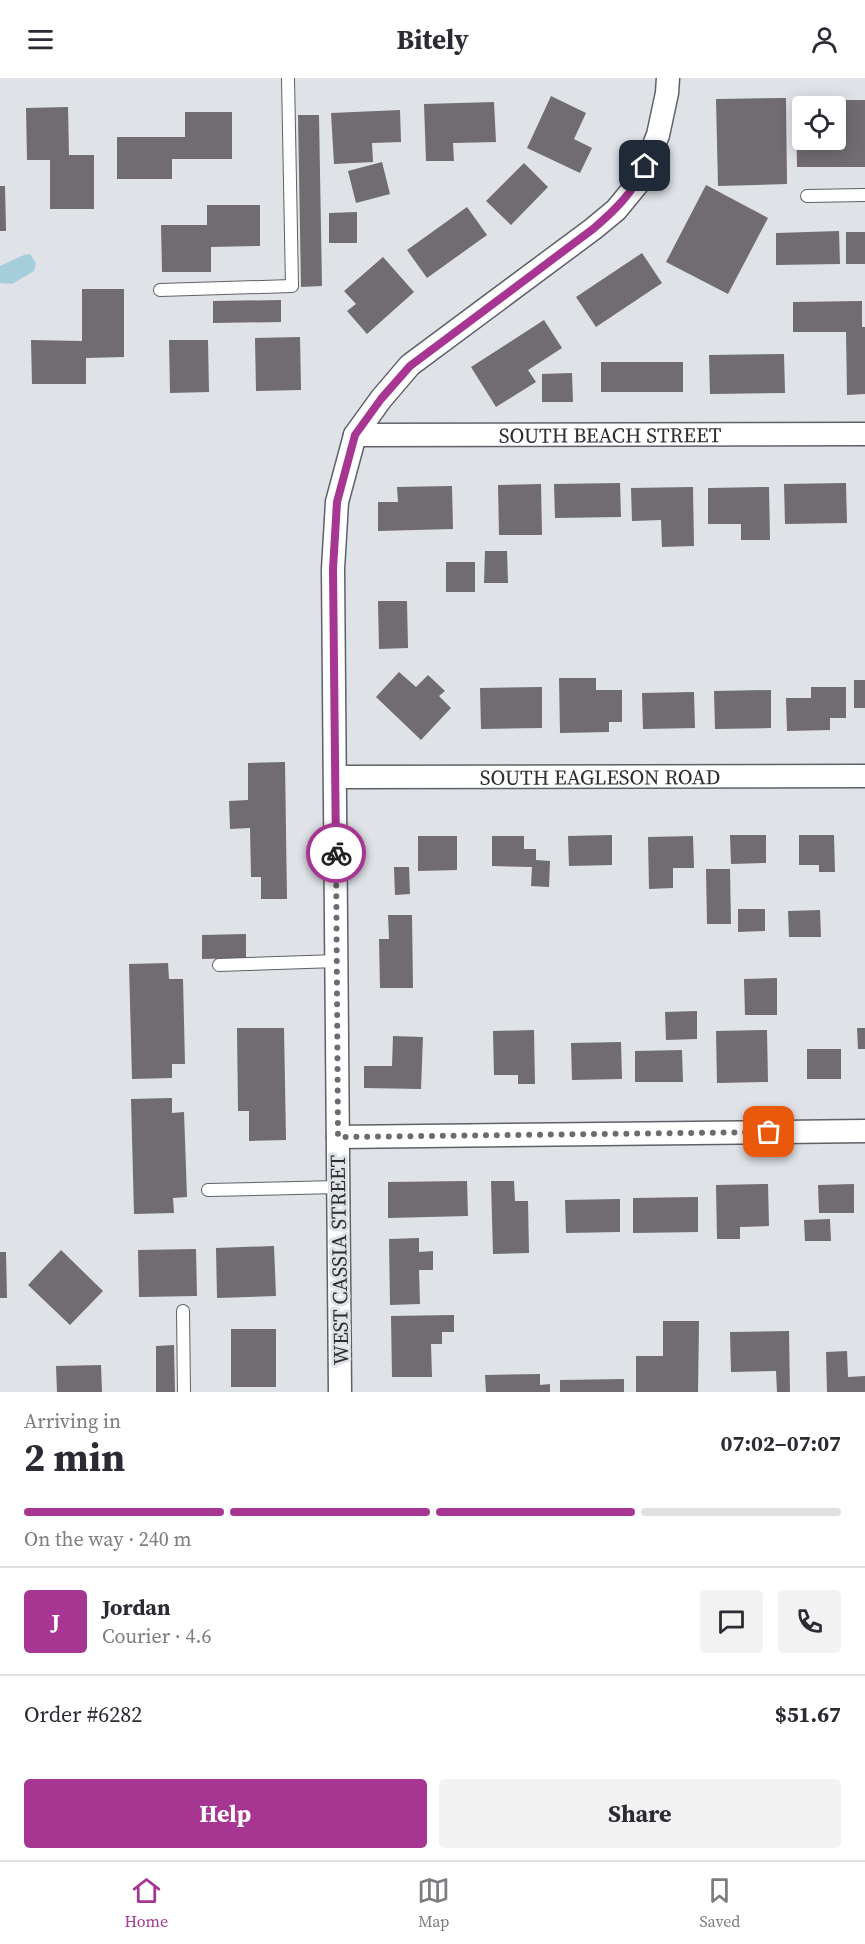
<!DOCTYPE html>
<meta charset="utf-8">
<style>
:root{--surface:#fff;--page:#f2f2f3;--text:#2b2b33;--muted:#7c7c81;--line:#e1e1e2;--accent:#a73692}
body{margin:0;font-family:"Source Serif 4",serif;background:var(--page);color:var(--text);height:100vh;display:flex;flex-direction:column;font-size:22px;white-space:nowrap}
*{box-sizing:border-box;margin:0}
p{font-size:20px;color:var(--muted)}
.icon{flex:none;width:33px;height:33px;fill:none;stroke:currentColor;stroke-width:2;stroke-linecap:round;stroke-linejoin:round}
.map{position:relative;height:1314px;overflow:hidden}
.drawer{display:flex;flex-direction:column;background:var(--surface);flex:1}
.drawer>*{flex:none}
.fabs{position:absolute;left:792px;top:18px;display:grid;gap:12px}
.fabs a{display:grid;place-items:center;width:54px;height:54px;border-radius:6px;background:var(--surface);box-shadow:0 3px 15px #0003;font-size:30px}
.pin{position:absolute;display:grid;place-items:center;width:51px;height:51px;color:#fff;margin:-26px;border-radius:12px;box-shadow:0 3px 9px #0006}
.courier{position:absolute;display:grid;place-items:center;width:60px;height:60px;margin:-30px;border:4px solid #a73692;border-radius:50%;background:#fff;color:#222;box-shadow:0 2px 8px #0007}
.headline em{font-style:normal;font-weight:700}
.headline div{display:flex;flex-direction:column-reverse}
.headline{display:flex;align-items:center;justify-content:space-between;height:102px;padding:0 24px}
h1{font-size:39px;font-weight:700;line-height:45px}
.bar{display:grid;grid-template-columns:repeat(4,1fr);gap:9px 6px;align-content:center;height:72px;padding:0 24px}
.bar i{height:8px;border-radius:4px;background:var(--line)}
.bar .active{background:var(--accent)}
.bar p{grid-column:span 4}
.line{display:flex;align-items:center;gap:15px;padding:0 24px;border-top:2px solid var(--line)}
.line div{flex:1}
.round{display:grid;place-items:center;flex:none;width:63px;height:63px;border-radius:6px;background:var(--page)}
.button{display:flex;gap:12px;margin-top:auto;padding:12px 24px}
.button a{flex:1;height:69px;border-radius:6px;background:var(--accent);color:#fff;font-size:24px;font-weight:700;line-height:69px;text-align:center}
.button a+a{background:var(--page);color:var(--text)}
header{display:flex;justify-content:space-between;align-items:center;height:78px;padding:0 24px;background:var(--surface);font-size:27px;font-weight:700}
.menu{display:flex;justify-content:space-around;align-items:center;height:84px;border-top:2px solid var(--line);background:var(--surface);font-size:16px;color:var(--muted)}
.menu a{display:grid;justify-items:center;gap:3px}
.menu .active{color:var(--accent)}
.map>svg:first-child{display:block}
</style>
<header><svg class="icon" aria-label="menu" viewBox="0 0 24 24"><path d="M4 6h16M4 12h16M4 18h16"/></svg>Bitely<svg class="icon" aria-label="person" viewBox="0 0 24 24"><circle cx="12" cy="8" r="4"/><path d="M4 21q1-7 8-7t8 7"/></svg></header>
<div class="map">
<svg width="865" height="1314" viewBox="0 0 865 1314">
<rect width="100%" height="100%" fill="#dfe2e7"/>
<path fill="#a4cedc" d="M30,176L36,185L34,193L12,206L0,205V188L24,177Z"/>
<path fill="#706c70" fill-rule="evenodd" d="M551,18L586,35L574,61L592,70L580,95L527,70Z
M786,20L787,106L718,108L716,21Z
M796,22H865V89H797ZM802,28H836V62H802Z
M494,24L496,64L453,65L454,83H426L424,26Z
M68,29L69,77H94V131H50V82H27L26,30Z
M400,32L401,64L372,65L373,84L334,86L331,35Z
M185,34H232V81H172V101H117V59H185Z
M298,37H319L322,208L301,209Z
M382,84L390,116L356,125L348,93Z
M524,85L548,109L511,147L486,123Z
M706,107L768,140L728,216L666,184Z
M0,108H5L6,153H0Z
M207,127H260V168L211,169V194H162L161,147H207Z
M467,129L487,157L427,200L407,172Z
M357,134V165H329V135Z
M839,153L840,186L776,187V155Z
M846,154H865V186H846Z
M642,175L662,205L596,249L576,219Z
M383,179L414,214L367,256L347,233L356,226L344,213Z
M82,211H124V279L86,280V306H32L31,262L82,263Z
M281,222V244L213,245V223Z
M862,223V249H865V316L847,317L846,254H793V224Z
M544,242L562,270L528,292L536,304L496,329L471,289Z
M300,259L301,312L256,313L255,260Z
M169,262H208L209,314L170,315Z
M784,276L785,315L710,316L709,277Z
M601,284H683V314H601Z
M572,295L573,324H542V296Z
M620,405L621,439L555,440L554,406Z
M846,405L847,445L785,446L784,406Z
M541,406L542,457H499L498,407Z
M452,408L453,451L378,453V424H398L397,409Z
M693,409L694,468L662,469L661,442L632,443L631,410Z
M769,409L770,462H741V446H708V410Z
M485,473H507L508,505H484Z
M446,484H475V514H446Z
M378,523H407L408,570L379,571Z
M399,594L416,609L428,597L445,613L439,618L451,630L421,662L376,619Z
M559,600H596V612H622V644H609V654L560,655Z
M854,602H865V630H854Z
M542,609V650L481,651L480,610Z
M811,609H846V640H830V652L787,653L786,620H811Z
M771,612V650L715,651L714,613Z
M694,614L695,650L643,651L642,615Z
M285,684L287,821H261V799H251L250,750L230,751L229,723L248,722V685Z
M612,757V787L569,788L568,758Z
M730,757H766V785L731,786Z
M799,757H834L835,794H819V787H799Z
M418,758H457V792L418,793Z
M492,758H524V771H536V782L550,783L549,809L531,808L532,789L492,788Z
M693,758L694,790H673V810L649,811L648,759Z
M394,789H409L410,816L395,817Z
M706,791H730L731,846H707Z
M738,831H765V853L738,854Z
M820,832L821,859H789L788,833Z
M388,837H412L413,910H380L379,861H389Z
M246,856V880L202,881V857Z
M168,885L169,901H183L185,986H172V1000L132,1001L129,886Z
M777,900V937H745L744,901Z
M697,933V961L666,962L665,934Z
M237,950H284L286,1062L249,1063V1033H238Z
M857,950H865V971H858Z
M534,952L535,1006H518V997H494L493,953Z
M767,952L768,1004L717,1005L716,953Z
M393,958L423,959L421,1011L364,1010V988H392Z
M621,964L622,1001L572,1002L571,965Z
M807,971H841V1001H807Z
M682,972L683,1004H635V973Z
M172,1020V1035L184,1034L187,1119L173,1120L174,1135L134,1136L131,1021Z
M467,1103L468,1138L388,1140V1104Z
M491,1103H514L515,1123H528L529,1175L493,1176Z
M768,1106L769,1148L740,1149V1161H717L716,1107Z
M854,1106V1135H819L818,1107Z
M698,1119V1154L633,1155V1120Z
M620,1121V1154L566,1155L565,1122Z
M830,1141L831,1163H805L804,1142Z
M419,1160V1174L433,1173V1192H419L420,1226L390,1227L389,1161Z
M274,1168L276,1218L217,1220L216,1170Z
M196,1171L197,1218L139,1219L138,1172Z
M61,1172L103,1213L70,1247L28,1207Z
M0,1174H6L7,1220H0Z
M454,1237V1254H442V1266H431L432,1299H392L391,1238Z
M663,1243H699L698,1314H636V1278H663Z
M231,1251H276V1309H231Z
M789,1253L790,1314H777L776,1293L731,1294L730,1254Z
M174,1267L175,1314H156V1268Z
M847,1273L848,1299L865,1298V1314H827L826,1274Z
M101,1287L102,1314H57L56,1288Z
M540,1296V1307L550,1306V1314H486L485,1297Z
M624,1301V1314H560V1302Z"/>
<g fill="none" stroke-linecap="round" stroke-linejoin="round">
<g stroke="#5e6166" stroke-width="14">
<path id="lane" d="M807,118L865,117
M160,212L292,208L288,0
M219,887L337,883
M208,1112L338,1109
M183,1233L184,1314"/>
</g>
<g stroke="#5e6166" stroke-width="25">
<g id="street">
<path id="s1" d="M355,357L865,356"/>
<path id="s2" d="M336,699L865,698"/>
<path d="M338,1059L865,1053"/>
<path d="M340,1314L333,491L337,424L355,357L381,321L410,287L593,151L616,132L639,104L658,57L667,15L668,0"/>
</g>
</g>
<use href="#lane" stroke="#fff" stroke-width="12"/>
<use href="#street" stroke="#fff" stroke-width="22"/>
</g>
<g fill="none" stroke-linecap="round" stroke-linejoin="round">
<path stroke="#6b6c70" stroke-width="6" stroke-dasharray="0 10.8" d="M336,775L338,1059L769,1054"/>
<path stroke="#a73692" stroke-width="8" d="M336,775L333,491L337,424L355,357L381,321L410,288L593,151C614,133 634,114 645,88"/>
</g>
<g text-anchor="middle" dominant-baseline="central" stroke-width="6" stroke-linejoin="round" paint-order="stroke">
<g font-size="21" fill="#2c2d30" stroke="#dfe2e7">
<text stroke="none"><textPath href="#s1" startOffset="255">SOUTH BEACH STREET</textPath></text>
<text stroke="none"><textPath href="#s2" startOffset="264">SOUTH EAGLESON ROAD</textPath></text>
<text transform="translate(339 1182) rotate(-91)">WEST CASSIA STREET</text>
</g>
</g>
</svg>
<div class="fabs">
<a><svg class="icon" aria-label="locate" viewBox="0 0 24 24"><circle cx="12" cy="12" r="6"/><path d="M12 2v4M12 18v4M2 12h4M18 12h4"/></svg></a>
</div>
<div class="pin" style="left:769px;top:1054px;background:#ea580c"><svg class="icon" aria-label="bag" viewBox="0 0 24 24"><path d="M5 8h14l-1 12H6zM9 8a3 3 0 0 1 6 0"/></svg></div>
<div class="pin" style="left:645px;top:88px;background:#1f2937"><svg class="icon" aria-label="home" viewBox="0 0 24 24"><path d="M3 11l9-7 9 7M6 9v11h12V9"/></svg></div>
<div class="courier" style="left:336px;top:775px"><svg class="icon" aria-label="bike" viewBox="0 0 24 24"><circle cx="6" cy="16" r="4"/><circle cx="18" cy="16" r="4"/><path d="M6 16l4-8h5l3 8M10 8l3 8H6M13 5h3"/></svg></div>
</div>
<section class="drawer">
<div class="headline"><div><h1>2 min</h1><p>Arriving in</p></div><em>07:02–07:07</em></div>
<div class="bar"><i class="active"></i><i class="active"></i><i class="active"></i><i></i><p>On the way · 240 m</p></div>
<div class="line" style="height:108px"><b class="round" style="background:var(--accent);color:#fff">J</b><div><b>Jordan</b><p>Courier · 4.6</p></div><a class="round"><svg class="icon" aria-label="chat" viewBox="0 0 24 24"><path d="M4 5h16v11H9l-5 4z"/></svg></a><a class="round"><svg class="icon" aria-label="phone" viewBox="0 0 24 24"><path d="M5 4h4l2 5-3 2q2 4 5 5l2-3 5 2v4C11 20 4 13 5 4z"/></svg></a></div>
<div class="line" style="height:78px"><div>Order #6282</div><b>$51.67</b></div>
<div class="button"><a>Help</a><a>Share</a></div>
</section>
<nav class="menu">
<a class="active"><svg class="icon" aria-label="home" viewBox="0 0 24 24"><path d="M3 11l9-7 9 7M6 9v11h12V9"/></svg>Home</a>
<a><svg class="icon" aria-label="map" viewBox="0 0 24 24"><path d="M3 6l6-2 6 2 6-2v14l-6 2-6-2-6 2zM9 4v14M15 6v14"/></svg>Map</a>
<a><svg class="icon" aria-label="saved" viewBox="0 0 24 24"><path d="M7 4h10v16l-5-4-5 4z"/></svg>Saved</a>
</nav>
